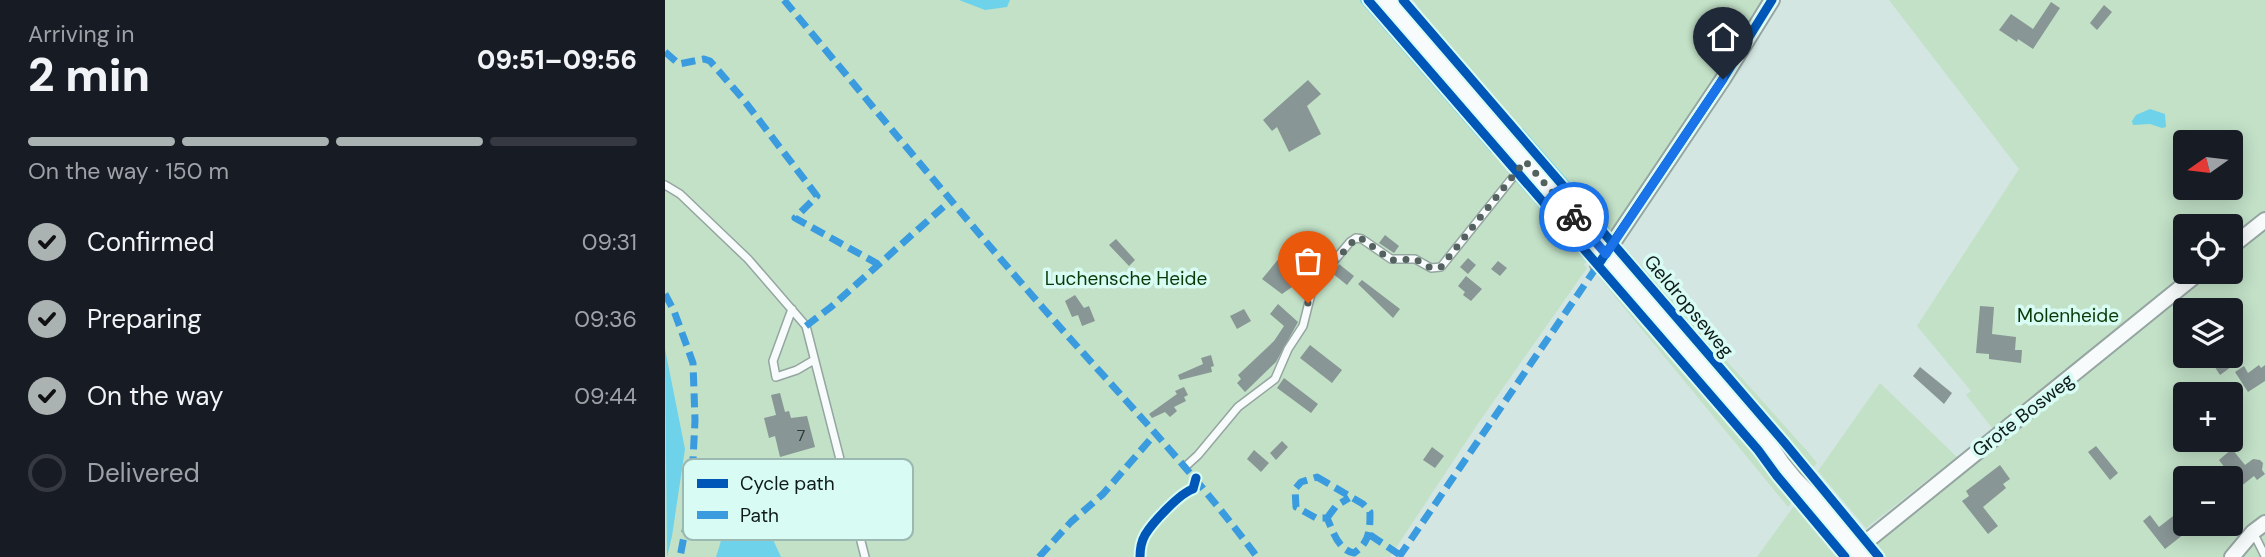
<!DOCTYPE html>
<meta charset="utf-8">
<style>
:root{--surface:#171b24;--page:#242831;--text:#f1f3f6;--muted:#9ea1a6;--line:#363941;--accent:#aab2b2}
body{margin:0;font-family:"DM Sans",sans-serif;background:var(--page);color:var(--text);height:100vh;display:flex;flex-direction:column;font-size:26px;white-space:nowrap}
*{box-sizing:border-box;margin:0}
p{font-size:23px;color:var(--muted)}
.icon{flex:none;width:38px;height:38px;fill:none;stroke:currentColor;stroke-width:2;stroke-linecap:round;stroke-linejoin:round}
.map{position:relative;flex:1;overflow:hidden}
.panel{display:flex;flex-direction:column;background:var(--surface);width:665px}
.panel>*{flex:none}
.needle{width:46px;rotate:256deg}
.buttons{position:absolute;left:1508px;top:130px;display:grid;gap:14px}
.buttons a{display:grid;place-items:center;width:70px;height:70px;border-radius:7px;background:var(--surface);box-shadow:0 4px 18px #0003;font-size:35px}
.pin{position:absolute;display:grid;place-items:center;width:60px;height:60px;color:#fff;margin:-72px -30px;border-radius:50% 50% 50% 0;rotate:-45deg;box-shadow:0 0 7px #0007}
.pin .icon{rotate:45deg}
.courier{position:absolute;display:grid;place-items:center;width:70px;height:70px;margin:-35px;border:5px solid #1a73e8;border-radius:50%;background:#fff;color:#222;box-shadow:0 2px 9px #0007}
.overview em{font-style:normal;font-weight:800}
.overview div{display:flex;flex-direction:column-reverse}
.overview{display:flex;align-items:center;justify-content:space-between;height:119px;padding:0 28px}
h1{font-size:46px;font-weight:800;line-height:52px}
.bar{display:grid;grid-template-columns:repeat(4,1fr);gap:10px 7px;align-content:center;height:84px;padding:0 28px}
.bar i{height:9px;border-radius:5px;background:var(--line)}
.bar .current{background:var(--accent)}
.bar p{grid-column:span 4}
ol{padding:0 28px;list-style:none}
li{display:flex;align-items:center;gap:21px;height:77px}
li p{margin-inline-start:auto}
li .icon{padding:7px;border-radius:50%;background:var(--accent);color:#111;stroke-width:4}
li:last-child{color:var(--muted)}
li i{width:38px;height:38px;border:4px solid var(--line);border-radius:50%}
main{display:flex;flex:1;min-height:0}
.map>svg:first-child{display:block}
</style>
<main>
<section class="panel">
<div class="overview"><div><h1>2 min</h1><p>Arriving in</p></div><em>09:51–09:56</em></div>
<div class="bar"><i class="current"></i><i class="current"></i><i class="current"></i><i></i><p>On the way · 150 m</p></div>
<ol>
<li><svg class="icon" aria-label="check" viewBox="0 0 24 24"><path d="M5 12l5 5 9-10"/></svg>Confirmed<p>09:31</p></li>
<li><svg class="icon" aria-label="check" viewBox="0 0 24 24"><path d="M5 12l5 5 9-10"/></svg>Preparing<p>09:36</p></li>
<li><svg class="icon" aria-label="check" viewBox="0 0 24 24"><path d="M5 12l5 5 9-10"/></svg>On the way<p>09:44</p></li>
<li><i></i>Delivered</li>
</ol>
</section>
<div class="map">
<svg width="1600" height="557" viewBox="0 0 1600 557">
<rect width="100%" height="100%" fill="#d3e6e2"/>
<path fill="#c2e1c7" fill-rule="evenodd" d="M0,0H701L848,170L842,176L846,179L852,175L927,262V268L921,262L919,265L922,268L812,425L725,557H0Z
M748,0H1104L945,235L748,9L752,5Z
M1224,0H1600V557H1221L1203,536L1334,429L1332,426L1328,429L1301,395L1306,391L1252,326L1354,169ZM1521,142H1566V187H1521ZM1521,226H1566V271H1521ZM1521,310H1566V355H1521ZM1521,394H1566V439H1521ZM1521,478H1566V523H1521Z
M831,111L939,235H932L842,131Z
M956,243L1143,452L1152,463L1145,471L969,266L955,247Z
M954,253L1165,500V504L1121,449L1102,430L954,260Z
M939,275L1086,445L1129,499L1123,507L933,276Z
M1215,383L1292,457L1201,528L1153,471Z
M1129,506L1135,510L1172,557H1092Z"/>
<path fill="#6ed2ea" d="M294,0H345L342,7L320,10Z
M1485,109L1500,114L1501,127L1497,128L1485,124L1468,125L1467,121L1471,115Z
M0,349L20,449L7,536L2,557Z
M77,490L87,494L116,557H51C53,550 56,543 57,535C59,516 53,495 77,490Z"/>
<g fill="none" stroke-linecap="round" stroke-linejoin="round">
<path stroke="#6ed2ea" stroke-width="3.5" d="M697,1L827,151
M857,130L943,229
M853,181L922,260"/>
</g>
<path fill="#889695" d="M1386,2L1395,8L1368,49L1353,39L1352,42L1334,30L1346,14L1368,29Z
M1439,5L1447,12L1432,30L1425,23Z
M643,80L656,94L642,106L656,134L624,152L612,127L607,131L598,120Z
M635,233L653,248L660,241L670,250L648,276L638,294L627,287L617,294L597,279Z
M720,235L734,246L729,253L714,243Z
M451,239L470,260L464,266L444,245Z
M803,258L811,265L803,274L795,267Z
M833,261L842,268L835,276L826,269Z
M674,264L689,276L682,285L667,273Z
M801,276L817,289L806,301L798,295L800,292L793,286Z
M697,280L735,309L728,318L693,284Z
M410,295L419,308L424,306L430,321L417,326L413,315L407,317L400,301Z
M613,304L633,322L611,362L580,392L572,383L576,379L573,375L609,341L619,326L605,314Z
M1315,306L1329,307L1327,334L1351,337L1350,350H1357L1356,363L1324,359V354L1311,353Z
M579,309L586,321L572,329L565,316Z
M645,345L677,370L667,383L635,358Z
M546,355L549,366L546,367L547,372L515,380L513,375L538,364L536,358Z
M1542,355H1559L1566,367L1555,375Z
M1594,365L1596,368L1600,365V381L1583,392L1570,372L1579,366L1583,373Z
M1255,367L1287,393L1279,404L1248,376Z
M619,378L653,404L646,413L612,388Z
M519,387L523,395L519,397L521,401L509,407L512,411L505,417L500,412L487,418L484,414L512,394L510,391Z
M115,393L120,412L124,411L126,418L142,416L150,447L115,457L110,436L104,438L99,418L111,415L106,395Z
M617,441L623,447L611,460L605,453Z
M1431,446L1453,473L1445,480L1423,452Z
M767,447L779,456L770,468L758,460Z
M1567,449L1580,465L1588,459L1595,460L1598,463L1597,470L1600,474L1592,480L1589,476L1575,487L1568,477L1547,478L1560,468L1554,460Z
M589,450L604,463L596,472L582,459Z
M1335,465L1345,479L1338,484L1341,488L1318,507L1333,526L1323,534L1297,501L1304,496L1301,491Z
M1521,506V523H1533L1500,549L1478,521L1485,515L1494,527Z"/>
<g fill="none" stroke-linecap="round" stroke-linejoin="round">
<g stroke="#95a5a1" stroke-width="10">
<path id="lane" d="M0,185L15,194L83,259L141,326L200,557
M127,309L108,361L111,377L132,370L149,360
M521,466L533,455L573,407L610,379L623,349L638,326L647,290L653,280L685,242L691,238L697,239L726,259H750L766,268L776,267L860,162
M1588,532L1600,556"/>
</g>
<g stroke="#95a5a1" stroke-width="18">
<path id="street" d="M1566,247L1600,220
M933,265L1058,79L1107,0
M1191,550L1536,271
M1567,557L1588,532L1600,523"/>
</g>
<g stroke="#95a5a1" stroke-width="23">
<path id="secondary" d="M720,0L1097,435C1112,465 1131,487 1157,507
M1152,496L1157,507L1197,557"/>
</g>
<use href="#lane" stroke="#f8fbfb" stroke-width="7"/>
<use href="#street" stroke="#f8fbfb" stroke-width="14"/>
<use href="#secondary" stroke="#f8fbfb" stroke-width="19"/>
<path stroke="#3a9bdf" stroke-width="7" stroke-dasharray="14 7" stroke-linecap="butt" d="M119,0C205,103 290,207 378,308C450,390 527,469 592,557
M0,52L14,64L39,59L45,61L78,99L152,196L130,218L213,264
M0,294L9,311L28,363L30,420L26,500L15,557
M141,326L166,307L286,200
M652,477L698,504L705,512C705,530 705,542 689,553C673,550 668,531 662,518H651L631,507L630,489L636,482Z
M662,518L671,506L684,498
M705,535L735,555
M374,557L406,522L438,494L490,434
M734,557L933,265"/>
<g stroke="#d8fcf4" stroke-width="13">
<path id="cycleway" d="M703,0L1093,450L1112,476L1180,557
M738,0L1119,442L1214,557
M933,265L1058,79L1107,0
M475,557C475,549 476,542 480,535C487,523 515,493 528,489L531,478"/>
</g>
<use href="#cycleway" stroke="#0057b8" stroke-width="9"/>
</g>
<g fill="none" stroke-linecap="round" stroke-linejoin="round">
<path stroke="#53625f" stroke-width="7" stroke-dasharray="0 12.6" d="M643,303L653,280L691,238L697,239L726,260L750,259L766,268L776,267L860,161L909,217"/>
<path stroke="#1a73e8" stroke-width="9" d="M909,217L941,254L1058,79"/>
</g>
<g text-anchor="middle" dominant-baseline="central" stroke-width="7" stroke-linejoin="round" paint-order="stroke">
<g font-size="16" fill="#2c3a38">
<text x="136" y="435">7</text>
</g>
<g font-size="19" fill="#083a09" stroke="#d8fcf4">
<text x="461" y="278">Luchensche Heide</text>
<text x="1403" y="315">Molenheide</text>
</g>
<g font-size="19" fill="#0e1b19" stroke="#d8fcf4">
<text transform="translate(1024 306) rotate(50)">Geldropseweg</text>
<text transform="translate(1358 415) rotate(-38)">Grote Bosweg</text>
</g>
</g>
<rect x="18" y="459" width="230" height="81" rx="10" fill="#d8fcf4" stroke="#9bb8b2" stroke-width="2"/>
<rect x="32" y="479" width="31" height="9" fill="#0057b8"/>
<rect x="32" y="511" width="31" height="8" fill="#3a9bdf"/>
<g font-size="19" fill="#0e1b19">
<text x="75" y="490">Cycle path</text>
<text x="75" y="522">Path</text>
</g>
</svg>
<div class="buttons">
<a><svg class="needle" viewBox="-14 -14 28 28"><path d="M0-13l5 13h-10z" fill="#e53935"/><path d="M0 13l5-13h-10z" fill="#9ea1a6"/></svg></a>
<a><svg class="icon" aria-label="locate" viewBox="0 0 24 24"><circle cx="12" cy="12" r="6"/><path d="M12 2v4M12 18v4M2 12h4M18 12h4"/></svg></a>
<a><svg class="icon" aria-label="layers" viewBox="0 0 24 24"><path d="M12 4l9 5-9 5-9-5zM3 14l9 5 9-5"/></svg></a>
<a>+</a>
<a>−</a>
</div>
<div class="pin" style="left:643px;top:303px;background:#ea580c"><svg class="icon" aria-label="bag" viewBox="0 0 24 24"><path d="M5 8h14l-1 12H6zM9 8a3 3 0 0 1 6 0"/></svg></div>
<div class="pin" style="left:1058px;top:79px;background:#1f2937"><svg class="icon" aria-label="home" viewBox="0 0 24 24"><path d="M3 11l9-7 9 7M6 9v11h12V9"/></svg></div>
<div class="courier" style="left:909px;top:217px"><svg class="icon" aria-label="bike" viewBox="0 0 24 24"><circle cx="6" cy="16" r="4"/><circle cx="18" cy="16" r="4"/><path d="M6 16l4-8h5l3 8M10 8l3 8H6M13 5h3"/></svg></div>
</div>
</main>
